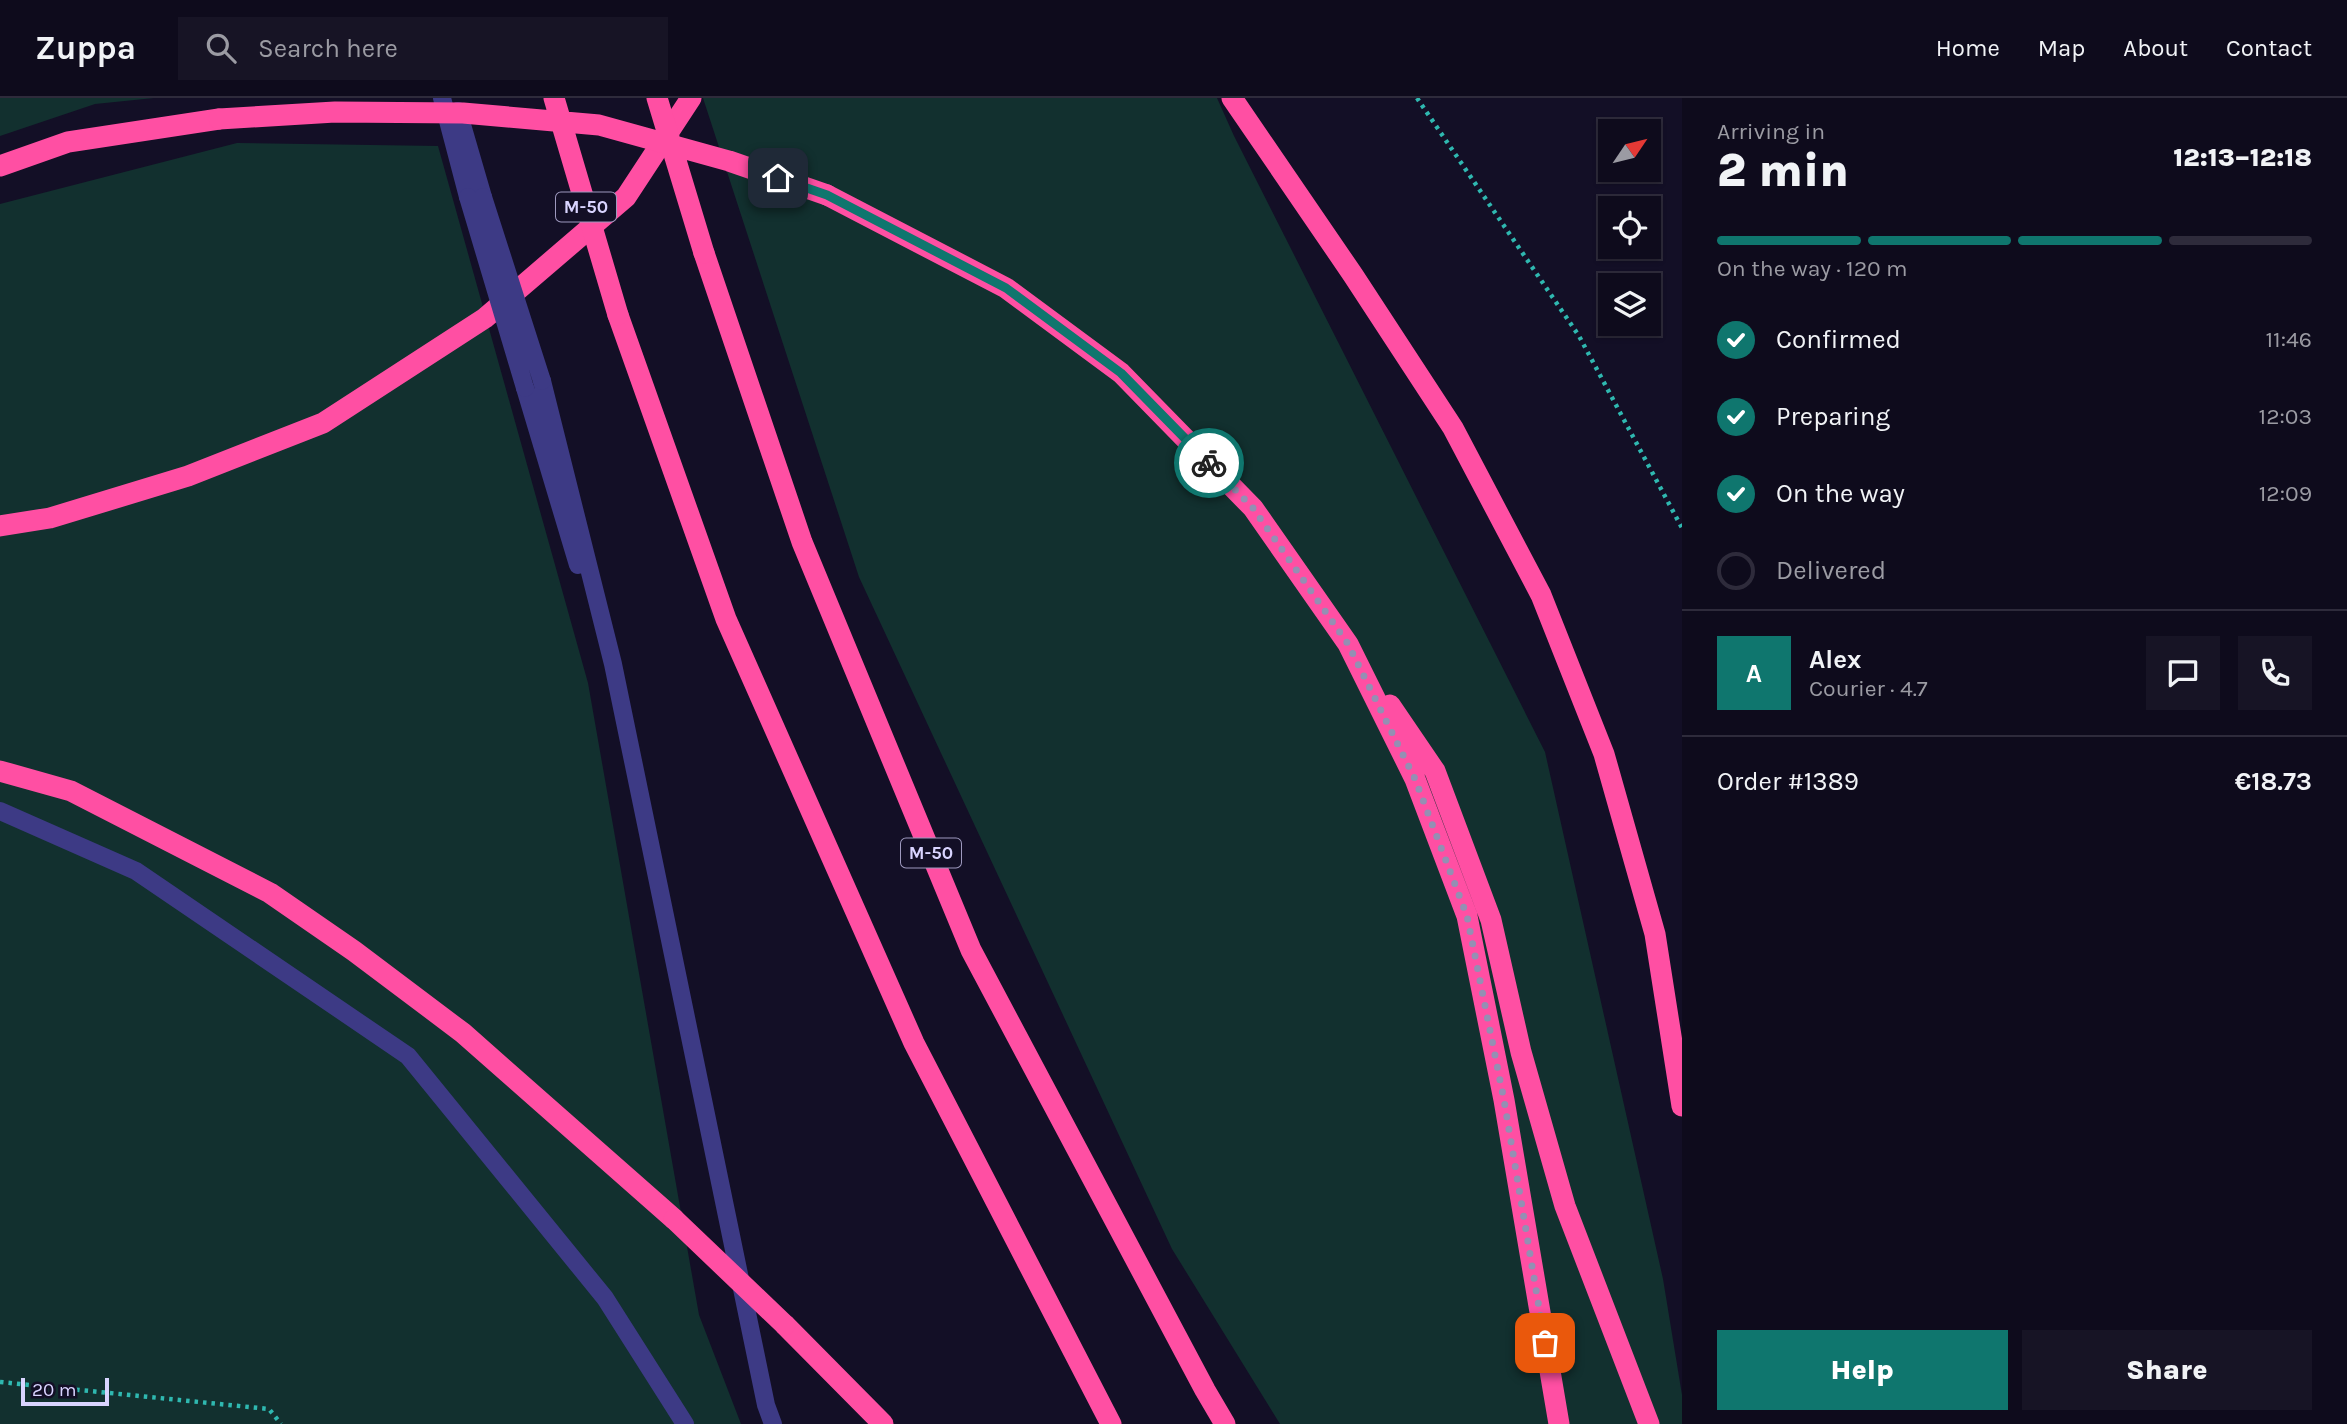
<!DOCTYPE html>
<meta charset="utf-8">
<style>
:root{--surface:#0e0b1c;--page:#171425;--text:#f1f3f6;--muted:#9b9ba3;--line:#2e2b3b;--accent:#0f766e}
body{margin:0;font-family:Karla,sans-serif;background:var(--page);color:var(--text);height:100vh;display:flex;flex-direction:column;font-size:26px;white-space:nowrap}
*{box-sizing:border-box;margin:0}
p{font-size:23px;color:var(--muted)}
.icon{flex:none;width:38px;height:38px;fill:none;stroke:currentColor;stroke-width:2;stroke-linecap:round;stroke-linejoin:round}
.map{position:relative;flex:1;overflow:hidden}
.details{display:flex;flex-direction:column;background:var(--surface);width:665px}
.details>*{flex:none}
.needle{width:46px;rotate:55deg}
.tools{position:absolute;left:1598px;top:21px;display:grid;gap:14px}
.tools a{display:grid;place-items:center;width:63px;height:63px;border-radius:0px;background:var(--surface);box-shadow:0 2px 5px #0004,0 0 0 2px var(--line);font-size:35px}
.scale{position:absolute;left:21px;bottom:18px;width:88px;box-sizing:border-box;padding-left:7px;border:4px solid #d9d4ff;border-top:0;font-size:19px;line-height:24px;white-space:nowrap;color:#d9d4ff;-webkit-text-stroke:5px #130f26;paint-order:stroke}
.pin{position:absolute;display:grid;place-items:center;width:60px;height:60px;color:#fff;margin:-30px;border-radius:14px;box-shadow:0 4px 10px #0006}
.courier{position:absolute;display:grid;place-items:center;width:70px;height:70px;margin:-35px;border:5px solid #0f766e;border-radius:50%;background:#fff;color:#222;box-shadow:0 2px 9px #0007}
.summary em{font-style:normal;font-weight:800}
.summary div{display:flex;flex-direction:column-reverse}
.summary{display:flex;align-items:center;justify-content:space-between;height:119px;padding:0 35px}
h1{font-size:46px;font-weight:800;line-height:52px}
.bar{display:grid;grid-template-columns:repeat(4,1fr);gap:10px 7px;align-content:center;height:84px;padding:0 35px}
.bar i{height:9px;border-radius:5px;background:var(--line)}
.bar .active{background:var(--accent)}
.bar p{grid-column:span 4}
.line{display:flex;align-items:center;gap:18px;padding:0 35px;border-top:2px solid var(--line)}
.line div{flex:1}
.round{display:grid;place-items:center;flex:none;width:74px;height:74px;border-radius:0px;background:var(--page)}
ol{padding:0 35px;list-style:none}
li{display:flex;align-items:center;gap:21px;height:77px}
li p{margin-inline-start:auto}
li .icon{padding:7px;border-radius:50%;background:var(--accent);color:#fff;stroke-width:4}
li:last-child{color:var(--muted)}
li i{width:38px;height:38px;border:4px solid var(--line);border-radius:50%}
.cta{display:flex;gap:14px;margin-top:auto;padding:14px 35px}
.cta a{flex:1;height:80px;border-radius:0px;background:var(--accent);color:#fff;font-size:28px;font-weight:800;line-height:80px;text-align:center}
.cta a+a{background:var(--page);color:var(--text)}
header{display:flex;align-items:center;gap:42px;box-sizing:border-box;height:98px;padding:0 35px;background:var(--surface);border-bottom:2px solid var(--line)}
header strong{font-size:33px}
nav{display:flex;gap:38px;margin-inline-start:auto;font-size:24px}
.search{width:490px;height:63px;background:var(--page);display:flex;align-items:center;gap:18px;box-sizing:border-box;padding:0 24px;border-radius:0px;color:var(--muted);font-size:26px}
main{display:flex;flex:1;min-height:0}
.map>svg:first-child{display:block}
</style>
<header>
<strong>Zuppa</strong>
<div class="search"><svg class="icon" aria-label="search" viewBox="0 0 24 24"><circle cx="10" cy="10" r="6"/><path d="M15 15l6 6"/></svg>Search here</div>
<nav><a>Home</a><a>Map</a><a>About</a><a>Contact</a></nav>
</header>
<main>
<div class="map">
<svg width="1682" height="1326" viewBox="0 0 1682 1326">
<rect width="100%" height="100%" fill="#130f26"/>
<path fill="#12302f" d="M0,0H154L95,6L0,38Z
M703,0H1217L1234,38L1545,654L1663,1181L1682,1297V1326H1280L1172,1151L859,479Z
M237,45L438,48L588,585L699,1217L741,1326H0V106Z"/>
<g fill="none" stroke-linecap="round" stroke-linejoin="round">
<path stroke="#2fb8b0" stroke-width="4.5" stroke-dasharray="3.5 5" stroke-linecap="butt" d="M1417,0L1579,238L1682,430
M0,1284L269,1311L281,1326"/>
<path stroke="#3d3a85" stroke-width="18" d="M442,0L468,99
M458,13L483,99
M542,283L613,566L766,1307L773,1326
M525,290L578,467
M0,713L136,773L408,958L605,1200L685,1326"/>
<path stroke="#ff4fa3" stroke-width="21" d="M1232,0L1353,177L1453,330L1541,497L1604,656L1655,836L1682,1008
M0,68L68,44L219,21
M827,97L1006,190L1121,275L1253,410L1348,546L1415,681L1467,818L1504,1002L1559,1326
M704,155L802,444L971,852L1205,1292L1225,1326
M618,217L726,521L914,945L1111,1326
M0,428L50,420L188,378L323,325L485,220L626,99L691,0
M1390,607L1435,673L1491,822L1521,954L1565,1108L1649,1326
M0,673L71,693L270,795L354,853L463,935L674,1121
M785,1227L883,1326"/>
<path stroke="#3d3a85" stroke-width="18" d="M468,99L525,290
M483,99L542,283"/>
<path stroke="#ff4fa3" stroke-width="21" d="M554,0L618,217
M657,0L704,155
M219,21L335,14L463,15L599,27L729,63L827,97
M674,1121L785,1227"/>
</g>
<g fill="none" stroke-linecap="round" stroke-linejoin="round">
<path stroke="#948fb3" stroke-width="7" stroke-dasharray="0 12.6" d="M1209,365L1253,410L1348,546L1415,681L1467,818L1504,1002L1545,1245"/>
<path stroke="#0f766e" stroke-width="9" d="M778,80L827,97L1006,190L1121,275L1209,365"/>
</g>
<g text-anchor="middle" dominant-baseline="central" stroke-width="5" stroke-linejoin="round" paint-order="stroke">
<g fill="#130f26" stroke="#9e99be" stroke-width="2">
<rect x="556" y="94.5" width="60" height="29" rx="5"/>
<rect x="901" y="740.5" width="60" height="29" rx="5"/>
</g>
<g font-size="18" font-weight="bold" fill="#d9d4ff">
<text x="586" y="109">M-50</text>
<text x="931" y="755">M-50</text>
</g>
</g>
</svg>
<div class="tools">
<a><svg class="needle" viewBox="-14 -14 28 28"><path d="M0-13l5 13h-10z" fill="#e53935"/><path d="M0 13l5-13h-10z" fill="#9b9ba3"/></svg></a>
<a><svg class="icon" aria-label="locate" viewBox="0 0 24 24"><circle cx="12" cy="12" r="6"/><path d="M12 2v4M12 18v4M2 12h4M18 12h4"/></svg></a>
<a><svg class="icon" aria-label="layers" viewBox="0 0 24 24"><path d="M12 4l9 5-9 5-9-5zM3 14l9 5 9-5"/></svg></a>
</div>
<div class="scale">20 m</div>
<div class="pin" style="left:1545px;top:1245px;background:#ea580c"><svg class="icon" aria-label="bag" viewBox="0 0 24 24"><path d="M5 8h14l-1 12H6zM9 8a3 3 0 0 1 6 0"/></svg></div>
<div class="pin" style="left:778px;top:80px;background:#1f2937"><svg class="icon" aria-label="home" viewBox="0 0 24 24"><path d="M3 11l9-7 9 7M6 9v11h12V9"/></svg></div>
<div class="courier" style="left:1209px;top:365px"><svg class="icon" aria-label="bike" viewBox="0 0 24 24"><circle cx="6" cy="16" r="4"/><circle cx="18" cy="16" r="4"/><path d="M6 16l4-8h5l3 8M10 8l3 8H6M13 5h3"/></svg></div>
</div>
<section class="details">
<div class="summary"><div><h1>2 min</h1><p>Arriving in</p></div><em>12:13–12:18</em></div>
<div class="bar"><i class="active"></i><i class="active"></i><i class="active"></i><i></i><p>On the way · 120 m</p></div>
<ol>
<li><svg class="icon" aria-label="check" viewBox="0 0 24 24"><path d="M5 12l5 5 9-10"/></svg>Confirmed<p>11:46</p></li>
<li><svg class="icon" aria-label="check" viewBox="0 0 24 24"><path d="M5 12l5 5 9-10"/></svg>Preparing<p>12:03</p></li>
<li><svg class="icon" aria-label="check" viewBox="0 0 24 24"><path d="M5 12l5 5 9-10"/></svg>On the way<p>12:09</p></li>
<li><i></i>Delivered</li>
</ol>
<div class="line" style="height:126px"><b class="round" style="background:var(--accent);color:#fff">A</b><div><b>Alex</b><p>Courier · 4.7</p></div><a class="round"><svg class="icon" aria-label="chat" viewBox="0 0 24 24"><path d="M4 5h16v11H9l-5 4z"/></svg></a><a class="round"><svg class="icon" aria-label="phone" viewBox="0 0 24 24"><path d="M5 4h4l2 5-3 2q2 4 5 5l2-3 5 2v4C11 20 4 13 5 4z"/></svg></a></div>
<div class="line" style="height:91px"><div>Order #1389</div><b>€18.73</b></div>
<div class="cta"><a>Help</a><a>Share</a></div>
</section>
</main>
